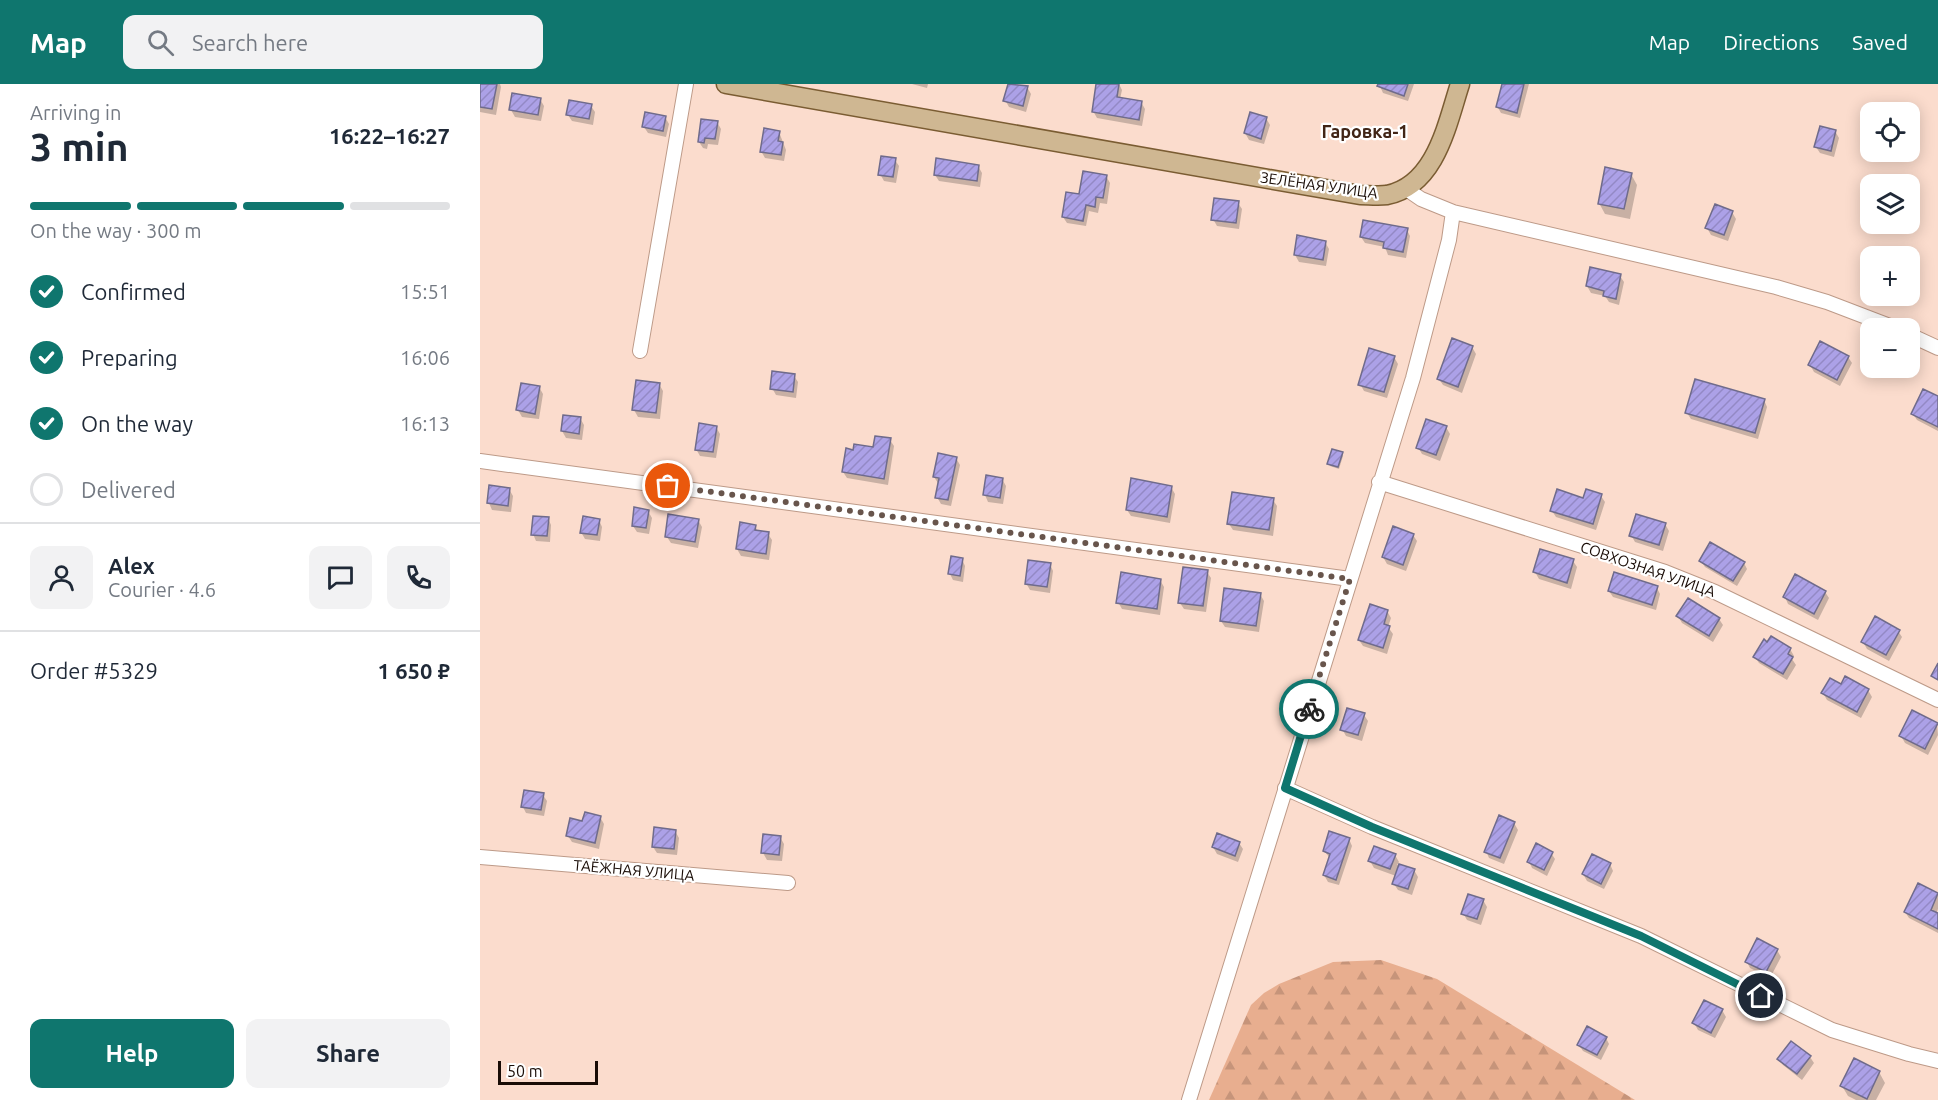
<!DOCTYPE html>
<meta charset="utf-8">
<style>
:root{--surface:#fff;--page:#f2f2f3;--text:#1f2937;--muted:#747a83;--line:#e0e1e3;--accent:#0f766e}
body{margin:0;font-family:Ubuntu,sans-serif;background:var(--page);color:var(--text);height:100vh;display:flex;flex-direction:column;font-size:22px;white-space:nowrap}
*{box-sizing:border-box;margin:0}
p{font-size:20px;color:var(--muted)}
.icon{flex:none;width:33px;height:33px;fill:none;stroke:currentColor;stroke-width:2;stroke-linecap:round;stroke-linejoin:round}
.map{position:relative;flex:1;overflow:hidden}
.sheet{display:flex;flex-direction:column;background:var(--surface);width:480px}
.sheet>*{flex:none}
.fabs{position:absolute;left:1380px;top:18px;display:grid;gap:12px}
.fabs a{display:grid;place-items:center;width:60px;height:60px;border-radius:12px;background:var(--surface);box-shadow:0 3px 15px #0003;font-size:30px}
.scale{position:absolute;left:18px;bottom:15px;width:100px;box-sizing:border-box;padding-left:6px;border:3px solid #190c06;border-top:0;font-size:16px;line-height:21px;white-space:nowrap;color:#190c06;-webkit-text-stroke:4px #fff;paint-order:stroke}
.pin{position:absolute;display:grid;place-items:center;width:51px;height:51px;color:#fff;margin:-26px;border:3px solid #fff;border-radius:50%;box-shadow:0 2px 6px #0007}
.courier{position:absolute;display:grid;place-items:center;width:60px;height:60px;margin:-30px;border:4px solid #0f766e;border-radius:50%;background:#fff;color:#222;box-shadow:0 2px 8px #0007}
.overview em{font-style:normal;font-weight:700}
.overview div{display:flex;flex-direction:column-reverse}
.overview{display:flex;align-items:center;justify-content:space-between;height:102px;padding:0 30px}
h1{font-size:39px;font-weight:700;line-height:45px}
.bar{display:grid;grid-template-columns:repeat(4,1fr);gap:9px 6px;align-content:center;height:72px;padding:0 30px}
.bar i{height:8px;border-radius:4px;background:var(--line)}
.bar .current{background:var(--accent)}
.bar p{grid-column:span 4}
.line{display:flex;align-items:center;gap:15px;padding:0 30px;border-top:2px solid var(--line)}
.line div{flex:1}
.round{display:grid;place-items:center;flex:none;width:63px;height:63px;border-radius:12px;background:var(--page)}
ol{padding:0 30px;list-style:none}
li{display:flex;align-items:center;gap:18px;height:66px}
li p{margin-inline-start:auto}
li .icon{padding:6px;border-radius:50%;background:var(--accent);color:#fff;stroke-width:4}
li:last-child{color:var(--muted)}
li i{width:33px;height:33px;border:3px solid var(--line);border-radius:50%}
.button{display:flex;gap:12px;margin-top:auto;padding:12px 30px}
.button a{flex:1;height:69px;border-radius:12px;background:var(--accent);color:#fff;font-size:24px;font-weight:700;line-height:69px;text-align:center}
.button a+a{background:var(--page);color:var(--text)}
header{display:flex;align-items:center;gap:36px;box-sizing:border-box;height:84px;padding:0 30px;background:var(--accent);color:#fff}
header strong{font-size:28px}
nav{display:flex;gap:33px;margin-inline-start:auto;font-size:21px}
.search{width:420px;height:54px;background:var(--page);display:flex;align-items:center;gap:15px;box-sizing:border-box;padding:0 21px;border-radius:12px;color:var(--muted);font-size:22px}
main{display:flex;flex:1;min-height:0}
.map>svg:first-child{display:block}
</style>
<header>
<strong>Map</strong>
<div class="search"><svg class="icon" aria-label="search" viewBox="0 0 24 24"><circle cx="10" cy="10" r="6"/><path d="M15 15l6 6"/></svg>Search here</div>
<nav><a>Map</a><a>Directions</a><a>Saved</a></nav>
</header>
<main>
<section class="sheet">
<div class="overview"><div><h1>3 min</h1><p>Arriving in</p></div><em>16:22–16:27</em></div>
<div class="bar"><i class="current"></i><i class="current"></i><i class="current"></i><i></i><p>On the way · 300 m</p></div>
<ol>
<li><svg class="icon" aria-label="check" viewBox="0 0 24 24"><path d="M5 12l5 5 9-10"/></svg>Confirmed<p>15:51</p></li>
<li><svg class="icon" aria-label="check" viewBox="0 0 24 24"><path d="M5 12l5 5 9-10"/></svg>Preparing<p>16:06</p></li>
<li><svg class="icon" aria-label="check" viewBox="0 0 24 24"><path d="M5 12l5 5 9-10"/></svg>On the way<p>16:13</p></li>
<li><i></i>Delivered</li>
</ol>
<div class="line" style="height:108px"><a class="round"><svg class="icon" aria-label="person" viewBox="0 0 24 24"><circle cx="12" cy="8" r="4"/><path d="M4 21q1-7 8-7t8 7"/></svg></a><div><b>Alex</b><p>Courier · 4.6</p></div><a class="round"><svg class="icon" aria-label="chat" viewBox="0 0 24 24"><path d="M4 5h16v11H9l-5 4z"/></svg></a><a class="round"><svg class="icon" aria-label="phone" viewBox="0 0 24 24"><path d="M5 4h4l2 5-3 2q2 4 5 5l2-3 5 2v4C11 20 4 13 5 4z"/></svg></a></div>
<div class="line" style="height:78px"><div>Order #5329</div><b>1 650 ₽</b></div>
<div class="button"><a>Help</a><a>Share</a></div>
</section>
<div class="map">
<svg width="1458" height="1016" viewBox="0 0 1458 1016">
<defs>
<pattern id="forest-firs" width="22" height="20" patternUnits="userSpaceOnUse" patternTransform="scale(1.5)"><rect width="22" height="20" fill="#e8ae8f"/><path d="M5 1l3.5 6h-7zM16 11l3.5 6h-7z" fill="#c6947a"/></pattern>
<pattern id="building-hatch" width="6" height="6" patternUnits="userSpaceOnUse" patternTransform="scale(1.5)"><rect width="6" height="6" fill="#aca1e7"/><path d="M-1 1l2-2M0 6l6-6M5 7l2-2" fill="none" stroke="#9389c5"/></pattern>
</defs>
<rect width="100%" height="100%" fill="#fbdccd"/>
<path fill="url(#forest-firs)" d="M901,876L957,895L1155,1016H729L771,921L784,909L799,900L853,878Z"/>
<path fill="#0003" d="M0,0H20L21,3L16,31L0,28Z
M432,0H448L447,4Z
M530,0L547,3L551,10L546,28L529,23L525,16Z
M618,0H639L642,6L640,15L661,18L665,25L662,42L617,34L613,27Z
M899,0H934L928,17L903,9Z
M1024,0H1049L1040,34L1021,29L1017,22Z
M60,15L64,22L61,37L35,33L31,26Z
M111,22L115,28L113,41L92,37L88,31Z
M185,33L189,40L186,53L168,49L164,43Z
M786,34L790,41L784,60L769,56L765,49Z
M237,38L241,45L238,61L228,60L227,65L223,64L219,58Z
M1355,47L1359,54L1354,73L1340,69L1336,63Z
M299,48L306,66L304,77L285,74L281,67Z
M415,76L419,82L416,99L404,97L400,90Z
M498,82L502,89L500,103L459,97L455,91Z
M1151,90L1157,101L1150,135L1125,130L1119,119Z
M626,92L630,99L627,120L620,119L618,129L609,127L606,142L587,139L583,133L601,112Z
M758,119L762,125L759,145L737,142L733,135Z
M1252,128L1256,135L1248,157L1231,151L1227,144Z
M927,146L930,152L926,174L908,171L905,163L885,159L881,153Z
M845,158L849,165L846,182L819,178L815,171Z
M1140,192L1144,198L1139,221L1129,218L1125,212L1111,209L1107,202Z
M992,263L996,270L982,309L963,301L959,295Z
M914,273L918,280L907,314L884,307L880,300Z
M1368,273L1372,279L1360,302L1334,288L1330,281Z
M314,292L318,298L316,314L296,311L292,304Z
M179,300L183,307L180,335L158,333L154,326Z
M59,303L63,310L59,335L42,333L38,326Z
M1458,314V347L1437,336L1433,330Z
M1284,316L1287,323L1278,355L1211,335L1207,329Z
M100,334L104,341L102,356L86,354L82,347Z
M236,343L240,350L236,374L220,372L216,365Z
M966,343L970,350L960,377L942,370L938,363Z
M410,356L414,362L408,401L367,394L363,388L375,367L394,364Z
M862,369L863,372L859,385L850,382L849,380Z
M476,374L480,381L471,422L461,420L457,413L458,399L454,393Z
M522,395L526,402L523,420L508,418L505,411Z
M691,403L695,410L690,439L651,432L647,426Z
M29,405L33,412L31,428L12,426L9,419Z
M1121,412L1125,418L1116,446L1076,433L1072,427Z
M793,416L797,422L793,452L753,446L749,440Z
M168,427L172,434L169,450L157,448L153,442Z
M68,434L71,441L70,458L56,457L53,450Z
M119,436L122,443L120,457L105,455L101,448Z
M218,436L222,443L218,464L191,459L187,453Z
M1185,440L1189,447L1183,467L1155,458L1151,451Z
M275,442L278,448L288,450L292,456L289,476L261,472L257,465Z
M933,451L937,457L926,487L907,480L903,473Z
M482,475L485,482L483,498L473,496L470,490Z
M1093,477L1097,483L1091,505L1059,495L1055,488Z
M1221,477L1264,479L1267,485L1257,502L1225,483Z
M570,480L573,487L570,509L550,506L546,499Z
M727,488L731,494L726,528L704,525L700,519Z
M680,496L684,503L680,531L642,525L638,518Z
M1177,504L1180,510L1176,526L1133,513L1129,507Z
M1345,508L1349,514L1338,536L1308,520L1305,513Z
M780,510L784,517L779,548L745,543L741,537Z
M907,527L911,534L908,543L913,550L907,570L883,562L879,556Z
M1198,532L1239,535L1243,541L1233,558L1202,539Z
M1418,547L1422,553L1409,577L1387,565L1383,558Z
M1288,560L1310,565L1314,572L1312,575L1316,581L1307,596L1279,579L1275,573Z
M1362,602L1388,606L1392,613L1381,634L1347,616L1343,609Z
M884,631L888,637L882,657L866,652L862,645Z
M1457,640L1458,651L1448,671L1425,659L1421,652Z
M63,711L67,717L64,732L46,729L43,723Z
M120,733L124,740L119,765L92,758L88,752L104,739Z
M1034,739L1038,746L1024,780L1009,774L1006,767Z
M195,747L199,754L197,771L177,769L173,763Z
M300,753L304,760L302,777L287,776L283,769Z
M869,755L872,762L859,801L848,798L844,791L850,774L844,767Z
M759,759L763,765L758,778L737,770L733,763Z
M1071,769L1075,775L1067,792L1052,784L1049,777Z
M915,771L919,778L917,781L934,786L938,793L932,811L918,806L914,800L916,792L894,784L890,777Z
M1130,780L1133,787L1124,805L1107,797L1103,790Z
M1439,801L1458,810V825L1456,830L1458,831V849L1429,834L1425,828Z
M1003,816L1007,823L1001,841L987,836L983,829Z
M1297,866L1301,873L1290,894L1270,884L1267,878Z
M1242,926L1246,933L1235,954L1218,946L1214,939Z
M1126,954L1129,960L1121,976L1103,967L1099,961Z
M1330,973L1334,979L1322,996L1303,981L1299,975Z
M1399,988L1405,999L1396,1016H1376L1368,1012L1362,1002Z"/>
<path fill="url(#building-hatch)" stroke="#6f6b8b" stroke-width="1.5" d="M0,0H17L12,25L0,23Z
M528,0L548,2L543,22L523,17Z
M616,0H639L637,13L662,17L659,36L612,28Z
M898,0H928L924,12L897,2Z
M1022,0H1044L1037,29L1016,23Z
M32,9L61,14L58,31L29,26Z
M89,16L112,20L109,35L86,31Z
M165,28L186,32L183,47L162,43Z
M770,28L787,33L781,55L764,49Z
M221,35L238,37L235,55L225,54L224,59L218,58Z
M1340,42L1356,46L1351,67L1334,63Z
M284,44L300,47L298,57L303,58L301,71L280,68Z
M401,72L416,74L413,93L398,91Z
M456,74L499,81L497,97L454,91Z
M1125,83L1152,89L1144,125L1118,120Z
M603,87L627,91L623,114L616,113L615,123L606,121L603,137L582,133L586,108L599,110Z
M734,114L759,117L756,139L731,136Z
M1235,120L1253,127L1244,151L1225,144Z
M883,136L928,144L923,168L903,164L904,158L880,153Z
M817,151L846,157L843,176L814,171Z
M1110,183L1141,190L1136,215L1123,212L1124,207L1106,202Z
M972,254L993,262L978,303L957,295Z
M1340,257L1369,272L1357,296L1328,281Z
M889,264L915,272L904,308L878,301Z
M292,287L315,290L313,308L290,305Z
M1215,295L1285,315L1275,349L1205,329Z
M156,296L180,299L176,329L152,326Z
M41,299L60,302L55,330L36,326Z
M1443,305L1458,312V343L1431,330Z
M83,331L101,333L99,350L81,347Z
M946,335L967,342L956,371L936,364Z
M219,339L237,342L233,368L215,366Z
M395,352L411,354L404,395L362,388L366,364L373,366L374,360L393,363Z
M852,365L863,368L858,383L847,380Z
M458,369L477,373L468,416L455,414L459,394L453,393Z
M506,391L523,394L520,414L503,411Z
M651,394L692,402L687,433L646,426Z
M9,401L30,404L28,422L7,419Z
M1077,405L1103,414L1106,405L1122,410L1113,440L1070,427Z
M752,408L794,414L789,446L747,440Z
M154,423L169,426L166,444L152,442Z
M188,430L219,435L215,458L185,453Z
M1156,430L1186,439L1179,461L1149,452Z
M53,432L69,433L67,452L51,451Z
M103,432L120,435L117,451L100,449Z
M260,438L276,441L275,446L289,448L286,470L256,465Z
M913,442L934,450L923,481L902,473Z
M1230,458L1265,478L1253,497L1219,477Z
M1060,465L1094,475L1087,499L1053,488Z
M471,472L483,474L480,492L468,490Z
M548,476L571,479L567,503L545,500Z
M703,483L728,486L723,522L698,519Z
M641,488L681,495L677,525L636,519Z
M1134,488L1178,502L1172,521L1128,507Z
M1315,490L1346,507L1334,530L1303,513Z
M744,504L781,509L776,542L740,537Z
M1208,514L1240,534L1229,552L1196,532Z
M890,520L908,526L904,540L910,542L903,564L878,556Z
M1395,532L1420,546L1406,571L1381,558Z
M1291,552L1311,564L1308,570L1313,573L1303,590L1273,573L1284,555L1287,558Z
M1458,579V596L1451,592Z
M1365,592L1389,605L1377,628L1341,609L1350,594L1361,600Z
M867,624L885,629L878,651L860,646Z
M1432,626L1458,639L1445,665L1419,652Z
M44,706L64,709L61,726L41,723Z
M105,728L121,732L115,759L86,752L90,734L102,737Z
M1019,731L1035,738L1020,774L1004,768Z
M174,743L196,746L194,765L172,763Z
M849,747L870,754L856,796L843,791L850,770L843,767Z
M737,749L760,758L755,772L732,763Z
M283,750L301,752L299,771L281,769Z
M1056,759L1073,768L1064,786L1047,778Z
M894,762L916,770L910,785L888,777Z
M1112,770L1131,779L1121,800L1102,790Z
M919,780L935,785L928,805L912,800Z
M1438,799L1458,809L1451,826L1458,829V845L1424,828Z
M988,810L1004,815L997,835L981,830Z
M1277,854L1298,865L1286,888L1265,878Z
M1224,916L1243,925L1231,949L1212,939Z
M1107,942L1127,953L1117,971L1097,961Z
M1311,957L1331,972L1317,990L1297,975Z
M1374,974L1400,987L1387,1015L1360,1002Z"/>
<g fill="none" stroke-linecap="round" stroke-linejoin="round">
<g stroke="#bd9a88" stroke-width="16">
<path id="minor" d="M925,104L941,115L973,128L1296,203L1347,218L1415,244
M1430,251L1458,264
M160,267L206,0
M0,377L870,495
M899,398L1185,488L1235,508L1458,616
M805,704L892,743L1161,852L1352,946L1429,970L1458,977
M0,773L308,799
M709,1016L933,294L969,156L973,128"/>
</g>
<g stroke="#7a5c32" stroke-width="21">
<path id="major" d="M246,0L880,111C888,111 899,112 907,111C956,101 967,40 980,0"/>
</g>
<use href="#minor" stroke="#fff" stroke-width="14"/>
<use href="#major" stroke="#cfb792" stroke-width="18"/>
</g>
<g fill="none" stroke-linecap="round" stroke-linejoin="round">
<path stroke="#68554c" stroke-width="6" stroke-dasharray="0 10.8" d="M188,402L870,495L829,625"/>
<path stroke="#0f766e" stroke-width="8" d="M829,625L805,704L892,743L1161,852L1281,912"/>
</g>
<g text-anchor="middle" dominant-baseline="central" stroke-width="4.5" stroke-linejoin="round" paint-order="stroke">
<g font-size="15" fill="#190c06" stroke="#fff">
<text transform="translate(839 101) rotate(8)">ЗЕЛЁНАЯ УЛИЦА</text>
<text transform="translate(1168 485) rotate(19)">СОВХОЗНАЯ УЛИЦА</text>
<text transform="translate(154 786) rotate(5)">ТАЁЖНАЯ УЛИЦА</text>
</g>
<g font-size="18" font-weight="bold" fill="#412516" stroke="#fff">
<text x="885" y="47">Гаровка-1</text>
</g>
</g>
</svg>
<div class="fabs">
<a><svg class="icon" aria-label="locate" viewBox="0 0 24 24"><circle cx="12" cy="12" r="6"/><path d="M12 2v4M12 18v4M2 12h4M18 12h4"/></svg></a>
<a><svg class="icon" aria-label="layers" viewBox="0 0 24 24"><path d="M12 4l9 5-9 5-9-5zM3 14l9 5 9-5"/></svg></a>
<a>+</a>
<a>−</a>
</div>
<div class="scale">50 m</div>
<div class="pin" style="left:188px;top:402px;background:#ea580c"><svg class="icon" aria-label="bag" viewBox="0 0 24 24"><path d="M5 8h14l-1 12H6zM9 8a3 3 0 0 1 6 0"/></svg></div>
<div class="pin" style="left:1281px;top:912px;background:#1f2937"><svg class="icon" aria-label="home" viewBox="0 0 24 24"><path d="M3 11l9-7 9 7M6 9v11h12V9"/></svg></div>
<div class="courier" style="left:829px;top:625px"><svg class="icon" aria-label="bike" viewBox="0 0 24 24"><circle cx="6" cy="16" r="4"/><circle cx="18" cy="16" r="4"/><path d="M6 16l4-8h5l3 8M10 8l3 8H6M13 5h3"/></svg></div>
</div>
</main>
